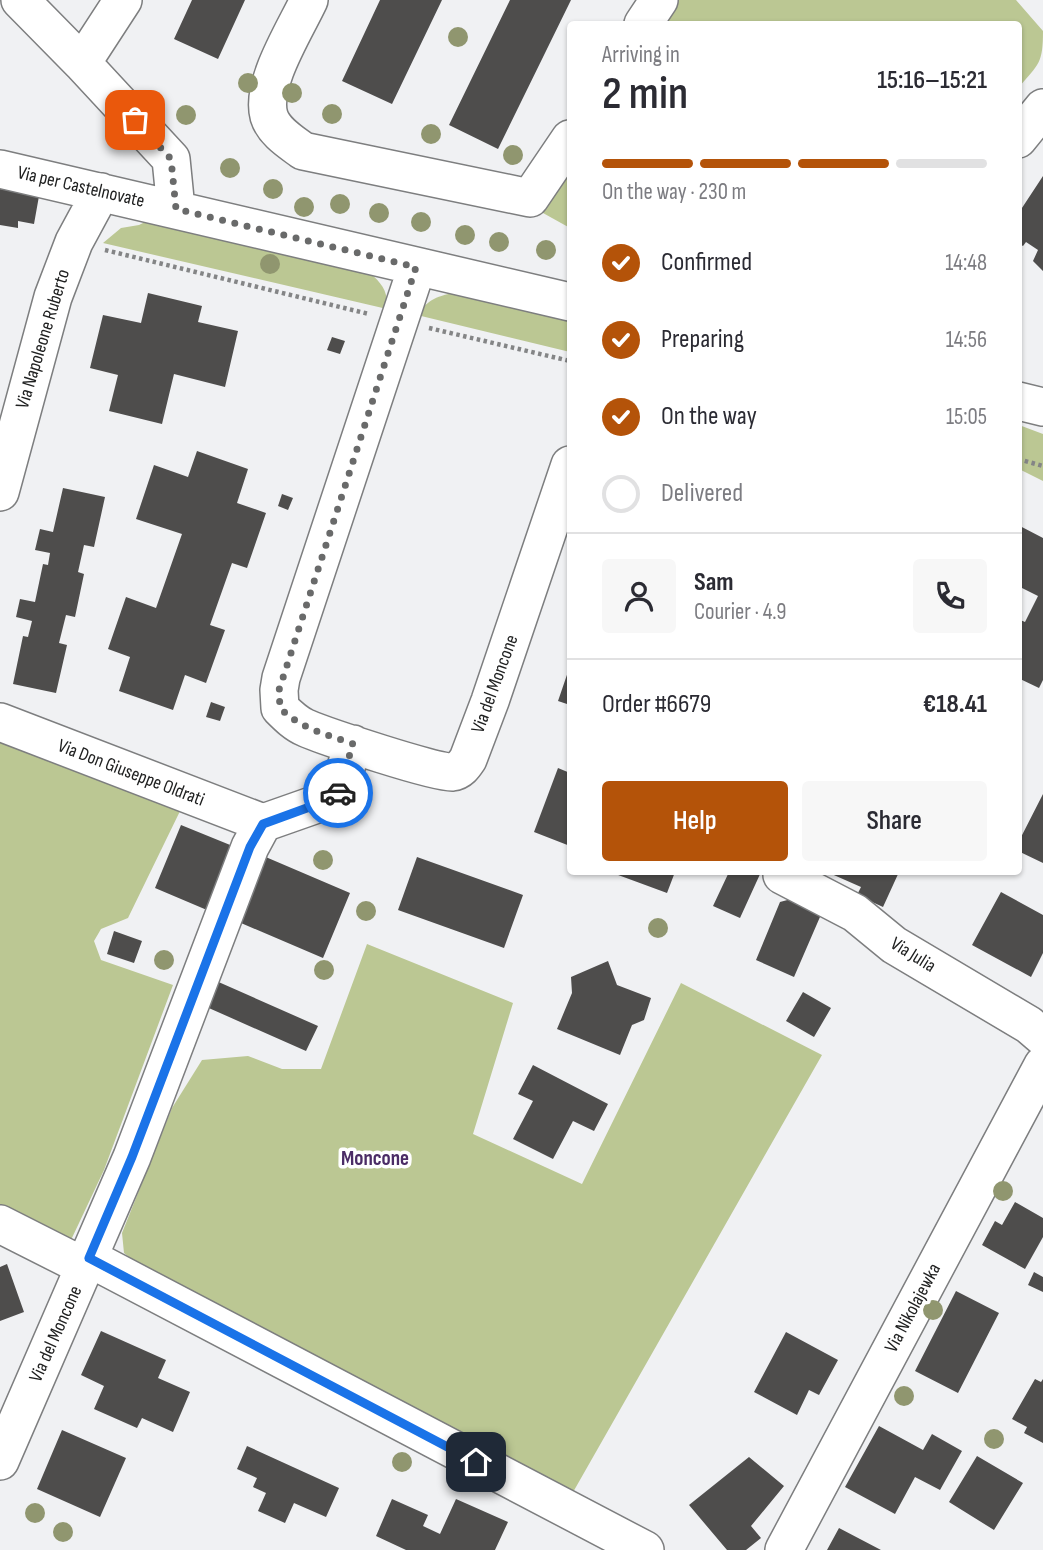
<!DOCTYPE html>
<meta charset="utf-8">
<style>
:root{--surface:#fff;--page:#f7f7f7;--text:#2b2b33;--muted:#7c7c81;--line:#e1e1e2;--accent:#b45309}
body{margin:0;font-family:"Sofia Sans Condensed",sans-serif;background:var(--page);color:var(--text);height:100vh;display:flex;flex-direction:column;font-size:26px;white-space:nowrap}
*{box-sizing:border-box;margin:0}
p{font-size:23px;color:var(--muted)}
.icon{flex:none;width:38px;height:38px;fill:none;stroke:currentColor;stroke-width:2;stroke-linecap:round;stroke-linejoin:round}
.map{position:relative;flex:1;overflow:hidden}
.sheet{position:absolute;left:567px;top:21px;width:455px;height:854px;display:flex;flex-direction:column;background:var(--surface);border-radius:7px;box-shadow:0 2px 5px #0004}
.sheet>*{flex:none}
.pin{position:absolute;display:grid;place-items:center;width:60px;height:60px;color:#fff;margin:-30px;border-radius:14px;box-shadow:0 4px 10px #0006}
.courier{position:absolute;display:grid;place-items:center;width:70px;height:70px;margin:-35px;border:5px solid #1a73e8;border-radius:50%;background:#fff;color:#222;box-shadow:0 2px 9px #0007}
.summary em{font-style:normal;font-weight:600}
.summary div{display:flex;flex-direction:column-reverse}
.summary{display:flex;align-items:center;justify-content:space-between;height:119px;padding:0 35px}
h1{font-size:46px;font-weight:600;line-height:52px}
.bar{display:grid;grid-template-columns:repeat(4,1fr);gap:10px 7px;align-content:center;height:84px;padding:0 35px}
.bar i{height:9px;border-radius:5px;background:var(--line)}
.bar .selected{background:var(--accent)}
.bar p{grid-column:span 4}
.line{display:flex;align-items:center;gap:18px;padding:0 35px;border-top:2px solid var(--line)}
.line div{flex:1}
.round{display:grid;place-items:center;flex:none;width:74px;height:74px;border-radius:7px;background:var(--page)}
ol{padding:0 35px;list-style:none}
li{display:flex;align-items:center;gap:21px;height:77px}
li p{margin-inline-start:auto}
li .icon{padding:7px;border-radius:50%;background:var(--accent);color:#fff;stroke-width:4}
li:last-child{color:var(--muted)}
li i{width:38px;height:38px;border:4px solid var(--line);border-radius:50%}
.button{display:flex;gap:14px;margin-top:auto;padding:14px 35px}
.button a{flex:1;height:80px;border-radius:7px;background:var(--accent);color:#fff;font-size:28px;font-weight:600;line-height:80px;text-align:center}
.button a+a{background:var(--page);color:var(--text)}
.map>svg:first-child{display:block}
</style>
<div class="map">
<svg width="1043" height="1550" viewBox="0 0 1043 1550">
<rect width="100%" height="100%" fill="#f0f1f3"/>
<path fill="#bbc793" d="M669,0H1016L1043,31C1043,63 1039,64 1019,87L1018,24H653Z
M570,151V228L534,208Z
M149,220L369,272C382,284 388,290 387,309L103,243L121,228L139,225Z
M457,292L570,317V352L417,315C428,299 438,296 457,292Z
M1019,425L1043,434V481L1019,469Z
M0,741L182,807L128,918L101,929L94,941L101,960L173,985L104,1170L71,1240L0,1206Z
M367,944L513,1003L473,1134L582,1184L681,983L822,1055L568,1501L161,1283L124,1253L122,1233L172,1108L202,1060L248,1056L282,1069H321Z"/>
<path fill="#4e4d4c" d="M192,0H245L218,59L174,39Z
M380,0H442L392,104L342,81Z
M510,0H571L498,149L449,125Z
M1043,176V271L1033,261L1038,250L1026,242L1023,246L1018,243V214Z
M0,189L39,196L34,224L18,221V228L0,225Z
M148,293L202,306L198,322L238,331L225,387L174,374L162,424L109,411L118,375L90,368L103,315L141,323Z
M332,337L345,341L340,354L327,350Z
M197,451L248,469L237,503L266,513L247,568L232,563L210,625L225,630L206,683L185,675L173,710L119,691L130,657L108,649L126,597L156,608L182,534L136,519L154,465L188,477Z
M63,488L105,497L94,547L84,545L78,572L84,574L75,617L66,615L59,643L67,645L56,693L13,684L23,636L28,637L32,621L16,617L20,599L35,602L43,564L48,565L50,553L35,550L40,529L53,532Z
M282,494L293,498L288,510L278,506Z
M1018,525L1043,538V680L1039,688L1018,678V619L1025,622L1038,596L1018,586Z
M570,666V705L558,701Z
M211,702L225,707L220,721L206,717Z
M558,768L570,773V846L534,832Z
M1043,794V863L1018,851V843Z
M181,825L240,849L214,913L155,888Z
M261,855L350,893L323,958L234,920Z
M417,857L523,895L504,948L398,910Z
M610,872H675L667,893Z
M729,872H761L740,918L713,906Z
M827,872H899L883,907L857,895L861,887Z
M1001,892L1043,915V953L1031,977L972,945Z
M795,898L823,910L794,977L756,960L780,902Z
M114,931L142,941L134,963L107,954Z
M608,961L617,985L651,998L644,1020L632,1025L620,1055L557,1029L572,993L571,977Z
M214,980L318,1026L306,1051L202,1005Z
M803,992L831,1008L814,1037L786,1021Z
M533,1065L608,1104L594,1131L573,1121L553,1159L513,1139L533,1101L518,1094Z
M1015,1202L1043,1218V1237L1025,1269L982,1245L995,1221L1002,1225Z
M7,1264L24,1312L0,1321V1267Z
M1034,1272L1043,1277V1292L1028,1285Z
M956,1291L999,1313L958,1393L915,1371Z
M101,1331L166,1360L158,1378L190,1392L173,1432L142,1418L137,1428L94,1409L104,1386L81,1375Z
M786,1332L838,1360L819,1395L809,1390L797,1415L754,1392Z
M1035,1379L1041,1382L1043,1379V1443L1024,1433L1027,1427L1012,1419Z
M879,1426L923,1450L932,1434L962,1451L940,1490L915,1477L895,1514L845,1487Z
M62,1430L126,1458L100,1517L37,1489Z
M247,1446L339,1488L326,1517L294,1503L285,1523L258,1511L266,1493L253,1487L257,1478L237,1469Z
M977,1456L1023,1483L994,1530L949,1502Z
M749,1457L784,1486L751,1526L761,1538L746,1550H727L689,1505Z
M392,1499L428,1515L423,1526L440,1534L456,1499L508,1522L495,1550H406L376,1536Z
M839,1528L881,1550H827Z"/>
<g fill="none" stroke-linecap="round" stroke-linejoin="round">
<g stroke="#7d7e7f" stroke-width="40">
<path id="minor" d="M20,0L82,63L171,159L176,209
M309,0C295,30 260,84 269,116C274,132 291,142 303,151L530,198L570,139
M643,24L659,0
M82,63L123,0
M1018,139L1043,108
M0,169L570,302
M417,267L281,678L279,690L280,708C288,716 296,724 306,728C324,736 439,774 452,772C460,771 464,765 468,759L490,701L570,465
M1018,401L1043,407
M0,492L53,297L74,242L101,192
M0,722L263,823
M782,875L855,913L894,945L1029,1025L1043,1037
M0,1224L85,1267
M89,1258L645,1550
M0,1461L132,1157L250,847L263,823L337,797L353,744
M784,1550L1043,1065"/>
</g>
<path stroke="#848586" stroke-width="4.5" stroke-dasharray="3.5 3.5" stroke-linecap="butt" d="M105,250L369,314
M429,328L570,361
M1018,459L1043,466"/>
<use href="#minor" stroke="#fff" stroke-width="37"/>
</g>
<g fill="#90966f">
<circle cx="458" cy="37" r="10"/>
<circle cx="248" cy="83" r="10"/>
<circle cx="292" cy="93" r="10"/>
<circle cx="332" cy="114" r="10"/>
<circle cx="186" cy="115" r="10"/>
<circle cx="431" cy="134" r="10"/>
<circle cx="513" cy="155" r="10"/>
<circle cx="230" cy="168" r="10"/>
<circle cx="273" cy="189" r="10"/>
<circle cx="340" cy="204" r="10"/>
<circle cx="304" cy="207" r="10"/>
<circle cx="379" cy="213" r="10"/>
<circle cx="421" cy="222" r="10"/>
<circle cx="465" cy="235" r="10"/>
<circle cx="499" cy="242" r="10"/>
<circle cx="546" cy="250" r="10"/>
<circle cx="270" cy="264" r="10"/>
<circle cx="323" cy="860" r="10"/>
<circle cx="366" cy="911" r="10"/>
<circle cx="658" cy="928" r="10"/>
<circle cx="164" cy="960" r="10"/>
<circle cx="324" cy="970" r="10"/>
<circle cx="1003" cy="1191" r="10"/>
<circle cx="933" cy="1310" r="10"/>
<circle cx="904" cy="1396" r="10"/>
<circle cx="994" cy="1439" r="10"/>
<circle cx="402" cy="1462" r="10"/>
<circle cx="35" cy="1513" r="10"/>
<circle cx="63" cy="1532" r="10"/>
</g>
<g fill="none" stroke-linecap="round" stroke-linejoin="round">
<path stroke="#696a6a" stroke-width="7" stroke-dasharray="0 12.6" d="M135,120L171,159L176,209L416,267L279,690L280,708C301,729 326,734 353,744L338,793"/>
<path stroke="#1a73e8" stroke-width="9" d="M338,793L337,797L263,824L250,847L132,1157L89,1258L476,1462"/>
</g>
<g text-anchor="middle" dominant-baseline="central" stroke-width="7" stroke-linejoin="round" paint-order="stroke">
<g font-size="19" fill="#202121" stroke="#fff">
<text transform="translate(81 187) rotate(13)">Via per Castelnovate</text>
<text transform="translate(43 339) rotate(-73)">Via Napoleone Ruberto</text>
<text transform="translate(495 684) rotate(-70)">Via del Moncone</text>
<text transform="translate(131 773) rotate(21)">Via Don Giuseppe Oldrati</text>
<text transform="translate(913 955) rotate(32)">Via Julia</text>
<text transform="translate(913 1308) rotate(-62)">Via Nikolajewka</text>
<text transform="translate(56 1334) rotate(-66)">Via del Moncone</text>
</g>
<g font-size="21" font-weight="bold" fill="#4b2c66" stroke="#fff">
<text x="375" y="1158">Moncone</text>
</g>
</g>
</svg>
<div class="pin" style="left:135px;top:120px;background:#ea580c"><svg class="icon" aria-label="bag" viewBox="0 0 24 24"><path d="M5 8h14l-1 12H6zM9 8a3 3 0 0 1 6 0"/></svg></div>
<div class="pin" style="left:476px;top:1462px;background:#1f2937"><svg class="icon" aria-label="home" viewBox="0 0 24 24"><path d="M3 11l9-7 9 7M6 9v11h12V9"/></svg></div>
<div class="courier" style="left:338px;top:793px"><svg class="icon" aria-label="car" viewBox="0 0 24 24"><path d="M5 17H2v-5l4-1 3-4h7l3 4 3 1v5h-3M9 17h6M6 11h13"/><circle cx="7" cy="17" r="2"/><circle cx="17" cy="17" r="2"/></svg></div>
<section class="sheet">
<div class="summary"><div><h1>2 min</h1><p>Arriving in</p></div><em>15:16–15:21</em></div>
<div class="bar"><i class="selected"></i><i class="selected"></i><i class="selected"></i><i></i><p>On the way · 230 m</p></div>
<ol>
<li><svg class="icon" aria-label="check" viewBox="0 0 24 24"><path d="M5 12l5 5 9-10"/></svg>Confirmed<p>14:48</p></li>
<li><svg class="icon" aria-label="check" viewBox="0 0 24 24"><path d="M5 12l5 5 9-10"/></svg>Preparing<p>14:56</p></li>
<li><svg class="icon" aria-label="check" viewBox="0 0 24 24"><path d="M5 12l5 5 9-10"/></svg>On the way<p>15:05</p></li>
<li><i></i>Delivered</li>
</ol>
<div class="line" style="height:126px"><a class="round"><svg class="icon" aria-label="person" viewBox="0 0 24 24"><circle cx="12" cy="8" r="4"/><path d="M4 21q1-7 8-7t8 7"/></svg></a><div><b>Sam</b><p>Courier · 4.9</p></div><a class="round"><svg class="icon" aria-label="phone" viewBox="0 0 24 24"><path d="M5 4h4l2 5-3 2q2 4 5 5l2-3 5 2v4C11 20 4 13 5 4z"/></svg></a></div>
<div class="line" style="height:91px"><div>Order #6679</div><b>€18.41</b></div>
<div class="button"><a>Help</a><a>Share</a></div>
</section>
</div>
